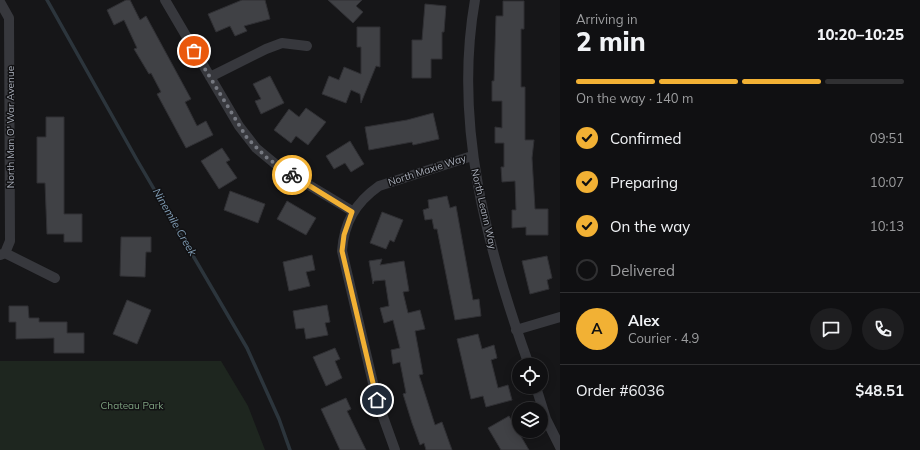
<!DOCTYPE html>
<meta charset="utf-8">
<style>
:root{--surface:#101012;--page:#1e1e20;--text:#f1f3f6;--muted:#9c9d9f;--line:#303032;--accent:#f2b134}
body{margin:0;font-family:Mulish,sans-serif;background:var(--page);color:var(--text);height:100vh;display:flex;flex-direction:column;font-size:15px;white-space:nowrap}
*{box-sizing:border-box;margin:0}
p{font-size:13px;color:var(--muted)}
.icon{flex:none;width:22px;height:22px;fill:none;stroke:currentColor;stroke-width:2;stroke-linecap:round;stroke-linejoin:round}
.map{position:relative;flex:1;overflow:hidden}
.drawer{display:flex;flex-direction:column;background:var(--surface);width:360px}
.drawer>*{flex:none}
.buttons{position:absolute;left:512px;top:358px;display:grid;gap:8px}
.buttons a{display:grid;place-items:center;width:36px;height:36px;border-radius:50%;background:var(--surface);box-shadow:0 2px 10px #0003,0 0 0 1px var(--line);font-size:20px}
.pin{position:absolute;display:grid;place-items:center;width:34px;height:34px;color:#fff;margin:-17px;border:2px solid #fff;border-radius:50%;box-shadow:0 1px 4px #0007}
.courier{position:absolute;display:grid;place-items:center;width:40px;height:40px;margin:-20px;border:3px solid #f2b134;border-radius:50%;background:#fff;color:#222;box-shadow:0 1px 5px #0007}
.head em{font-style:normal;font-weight:800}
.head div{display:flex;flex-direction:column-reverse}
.head{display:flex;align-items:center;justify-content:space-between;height:68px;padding:0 16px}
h1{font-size:26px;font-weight:800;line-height:30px}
.bar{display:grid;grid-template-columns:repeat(4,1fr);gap:6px 4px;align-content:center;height:48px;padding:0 16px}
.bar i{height:5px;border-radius:3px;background:var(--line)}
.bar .current{background:var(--accent)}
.bar p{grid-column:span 4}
.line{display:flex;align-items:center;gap:10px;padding:0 16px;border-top:1px solid var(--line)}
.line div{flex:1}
.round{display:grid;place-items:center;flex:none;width:42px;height:42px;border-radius:21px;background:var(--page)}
ol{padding:0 16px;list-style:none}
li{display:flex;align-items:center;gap:12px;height:44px}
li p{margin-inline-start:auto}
li .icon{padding:4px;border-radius:50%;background:var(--accent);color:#111;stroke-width:4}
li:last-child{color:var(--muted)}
li i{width:22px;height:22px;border:2px solid var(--line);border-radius:50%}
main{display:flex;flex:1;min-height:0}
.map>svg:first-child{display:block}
</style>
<main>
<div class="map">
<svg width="560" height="450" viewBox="0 0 560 450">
<rect width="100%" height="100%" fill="#161618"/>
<path fill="#1e261f" d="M0,361H221L248,406L265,450H0Z"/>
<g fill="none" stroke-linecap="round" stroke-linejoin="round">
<path stroke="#2c353c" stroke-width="3.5" d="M47,0L137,160L247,348L279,419L290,450"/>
</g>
<path fill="#404145" stroke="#303034" d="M126,0H130L140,20L146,16L191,99L185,102L197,126L206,121L213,135L186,148L157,94L161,92L151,73L149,74L134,49L137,48L124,20L114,25L107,10Z
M242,0H265L270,19L244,26L247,31L235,36L230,26L216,32L208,14Z
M328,0H362L356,6L363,12L353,23Z
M503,1H524V29H521V87H525V140H534L532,158L535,209H548V235H526V227L512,228V210H516L515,181L502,182L501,167H504V143H495V127L502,128V101H492V81H494L496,16H503Z
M425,4L446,6L444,32H442V59H431V78H412V40H422Z
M357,27H380V67L376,66L361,103L360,94L351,90L346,103L322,94L329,76L339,80L344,67L361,74V47H357Z
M270,76L284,103L261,114L255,101L261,99L253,84Z
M306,108L326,122L308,145L296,136L291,143L274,130L289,109L299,117Z
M433,113L439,139L413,145L412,142L369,150L365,127L407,120Z
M46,117H64V214H82V242H64V234H47L45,183H37V137H46Z
M350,141L364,164L351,172L345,163L334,169L326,156Z
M222,148L230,160L226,162L237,178L219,189L201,161Z
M230,191L265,204L258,223L224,210Z
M447,196L450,208L456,206L473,300L479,299L481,316L455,320L437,229H434L432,219L425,220L423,210L429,208L428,200Z
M287,201L316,218L306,235L277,219Z
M382,212L403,220L394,242L390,240L386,249L370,243Z
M121,237H151V252H146L145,277L120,276Z
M312,255L315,270L306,272L310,286L289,291L283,262Z
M547,256L552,278L547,280L549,289L530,294L522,261Z
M382,259L380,265L404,261L409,291L403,292L408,313L420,310L425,329L415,331L423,374L419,375L435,425L442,422L452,450H426L424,443L420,445L412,423L403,394L406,393L400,362L393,364L391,350L400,348L393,320L384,323L380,308L389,306L385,280L374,281L373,284L369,261Z
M127,300L151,310L137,344L113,334Z
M327,305L330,322L325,323L328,335L306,339L304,328L296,329L293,311Z
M9,306H28L29,318H39V322H67V333H84V353H54V338L16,339V322H9Z
M478,334L482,349L494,345L497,358L491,360L498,388L508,385L512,400L486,407L483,396L471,399L457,339Z
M335,348L340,359L335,361L342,378L326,386L313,357Z
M346,398L351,409L347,411L366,450H340L321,409Z
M509,416L529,450H501L488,428Z"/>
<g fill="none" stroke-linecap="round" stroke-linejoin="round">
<path stroke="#37383d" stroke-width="10" d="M165,0L239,126L256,148L279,167L352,211
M475,0C453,124 487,248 529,365
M0,2L9,18L10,241L5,253
M210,77L266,49L282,43L307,46
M0,255L5,253L55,278
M516,330L560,317
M536,387L546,419L560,447
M395,450L377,400L342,251C344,223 355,203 379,186L472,156"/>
</g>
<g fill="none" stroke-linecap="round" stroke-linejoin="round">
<path stroke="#757880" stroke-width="4" stroke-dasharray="0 7.2" d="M194,51L247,138L267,158L292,175"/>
<path stroke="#f2b134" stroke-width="5" d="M292,175L352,212L344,235L342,251L377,400"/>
</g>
<g text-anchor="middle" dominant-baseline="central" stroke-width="3" stroke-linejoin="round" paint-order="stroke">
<g font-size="10" fill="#a8adb8" stroke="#111113">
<text transform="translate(10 127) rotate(-90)">North Man O' War Avenue</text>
<text transform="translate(427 170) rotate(-18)">North Maxie Way</text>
<text transform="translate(484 209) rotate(77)">North Leann Way</text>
</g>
<g font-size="10" fill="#7fa381" stroke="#111113">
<text x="132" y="405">Chateau Park</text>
</g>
<g font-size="11" font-style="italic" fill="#7f9bb3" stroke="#111113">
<text transform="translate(175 222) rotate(60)">Ninemile Creek</text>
</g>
</g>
</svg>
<div class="buttons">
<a><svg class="icon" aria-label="locate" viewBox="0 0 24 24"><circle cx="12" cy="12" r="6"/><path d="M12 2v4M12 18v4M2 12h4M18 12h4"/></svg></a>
<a><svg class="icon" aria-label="layers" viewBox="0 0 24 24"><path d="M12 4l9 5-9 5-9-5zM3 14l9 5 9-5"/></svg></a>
</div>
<div class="pin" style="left:194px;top:51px;background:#ea580c"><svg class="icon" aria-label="bag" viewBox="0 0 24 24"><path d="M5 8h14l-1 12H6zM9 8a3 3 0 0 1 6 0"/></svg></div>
<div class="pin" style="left:377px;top:400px;background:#1f2937"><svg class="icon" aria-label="home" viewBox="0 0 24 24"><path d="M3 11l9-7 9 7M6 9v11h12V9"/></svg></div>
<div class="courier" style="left:292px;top:175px"><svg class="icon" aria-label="bike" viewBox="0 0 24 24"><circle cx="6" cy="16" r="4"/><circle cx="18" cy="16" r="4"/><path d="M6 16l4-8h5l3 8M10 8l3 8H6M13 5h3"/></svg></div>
</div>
<section class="drawer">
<div class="head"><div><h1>2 min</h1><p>Arriving in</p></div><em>10:20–10:25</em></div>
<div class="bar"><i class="current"></i><i class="current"></i><i class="current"></i><i></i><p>On the way · 140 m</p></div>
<ol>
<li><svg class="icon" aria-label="check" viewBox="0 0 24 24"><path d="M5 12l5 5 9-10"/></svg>Confirmed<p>09:51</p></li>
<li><svg class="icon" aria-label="check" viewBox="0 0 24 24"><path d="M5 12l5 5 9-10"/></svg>Preparing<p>10:07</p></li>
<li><svg class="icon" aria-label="check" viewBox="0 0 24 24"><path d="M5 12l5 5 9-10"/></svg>On the way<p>10:13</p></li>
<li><i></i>Delivered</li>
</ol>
<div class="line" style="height:72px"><b class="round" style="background:var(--accent);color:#111">A</b><div><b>Alex</b><p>Courier · 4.9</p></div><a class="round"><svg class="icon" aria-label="chat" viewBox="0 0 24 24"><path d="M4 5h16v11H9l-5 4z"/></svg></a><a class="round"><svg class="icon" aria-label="phone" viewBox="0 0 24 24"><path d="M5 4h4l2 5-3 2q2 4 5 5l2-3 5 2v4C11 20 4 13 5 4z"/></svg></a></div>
<div class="line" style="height:52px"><div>Order #6036</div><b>$48.51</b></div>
</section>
</main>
